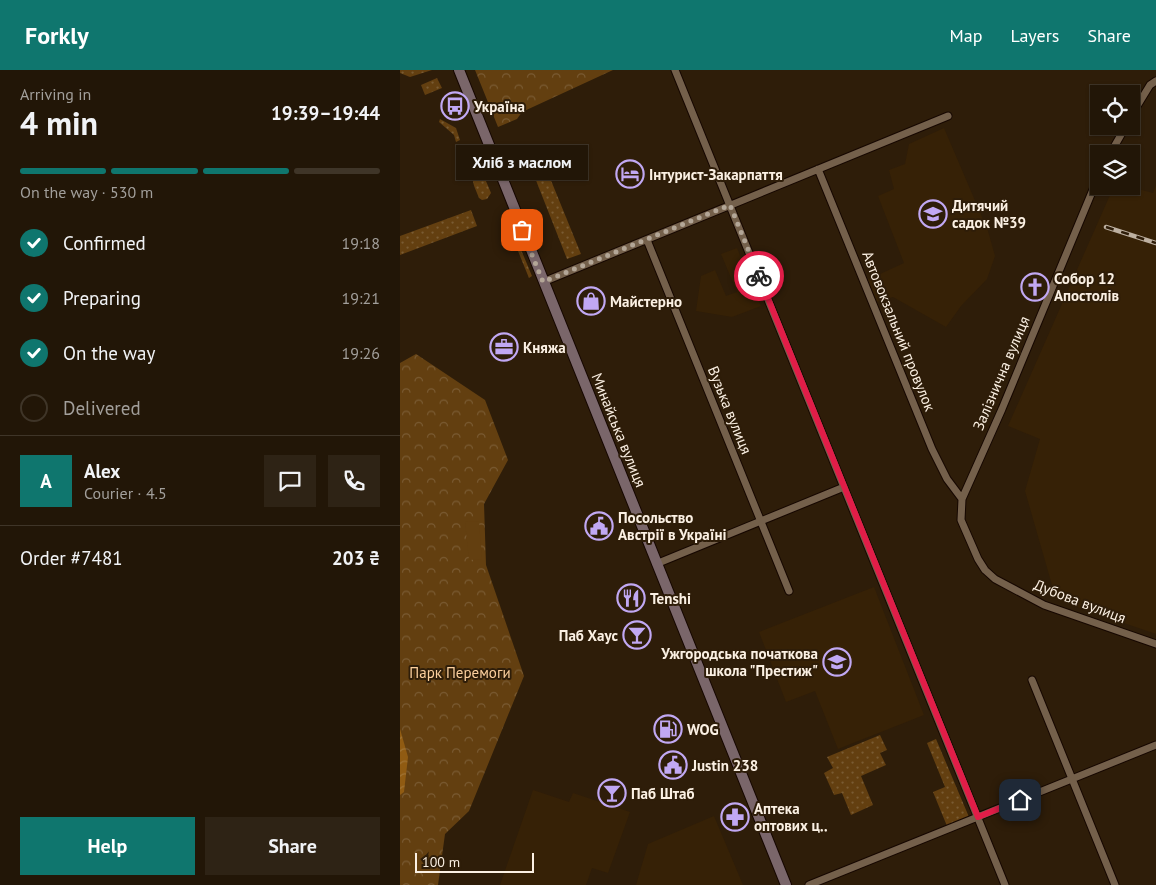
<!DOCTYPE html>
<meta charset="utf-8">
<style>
:root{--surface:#221607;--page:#2e2315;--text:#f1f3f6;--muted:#a29f9b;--line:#3f3528;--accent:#0f766e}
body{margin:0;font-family:"PT Sans",sans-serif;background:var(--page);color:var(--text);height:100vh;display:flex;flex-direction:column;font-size:19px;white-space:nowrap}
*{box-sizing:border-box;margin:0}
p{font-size:16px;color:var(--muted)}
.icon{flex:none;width:28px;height:28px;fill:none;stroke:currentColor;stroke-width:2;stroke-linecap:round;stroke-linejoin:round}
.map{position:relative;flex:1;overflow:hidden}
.drawer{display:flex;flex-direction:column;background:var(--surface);width:400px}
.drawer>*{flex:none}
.buttons{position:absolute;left:690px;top:15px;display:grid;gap:10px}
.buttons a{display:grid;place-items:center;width:50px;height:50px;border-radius:0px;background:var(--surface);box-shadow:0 1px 4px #0004,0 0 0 1px var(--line);font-size:25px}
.scale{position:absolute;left:15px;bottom:12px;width:119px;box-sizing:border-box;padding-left:5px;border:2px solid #fbf0e3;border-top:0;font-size:14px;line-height:18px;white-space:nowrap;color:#fbf0e3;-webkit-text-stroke:4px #2e1d09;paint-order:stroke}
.pin{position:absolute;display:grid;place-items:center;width:42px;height:42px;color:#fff;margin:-21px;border-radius:10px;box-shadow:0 2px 8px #0006}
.courier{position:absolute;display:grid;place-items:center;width:50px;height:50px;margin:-25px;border:4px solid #e11d48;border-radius:50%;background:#fff;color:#222;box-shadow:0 1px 6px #0007}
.bubble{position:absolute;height:35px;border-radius:0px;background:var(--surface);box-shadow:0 1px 4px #0004,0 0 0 1px var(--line);font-size:16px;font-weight:700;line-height:35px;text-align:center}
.headline em{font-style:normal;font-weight:700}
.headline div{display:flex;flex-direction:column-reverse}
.headline{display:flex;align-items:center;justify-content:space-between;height:85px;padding:0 20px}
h1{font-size:32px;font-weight:700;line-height:38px}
.bar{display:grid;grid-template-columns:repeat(4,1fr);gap:8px 5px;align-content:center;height:60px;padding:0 20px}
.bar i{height:6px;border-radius:4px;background:var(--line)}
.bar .selected{background:var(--accent)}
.bar p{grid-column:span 4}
.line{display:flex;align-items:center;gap:12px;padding:0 20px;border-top:1px solid var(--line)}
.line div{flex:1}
.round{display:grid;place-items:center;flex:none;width:52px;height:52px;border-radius:0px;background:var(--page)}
ol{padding:0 20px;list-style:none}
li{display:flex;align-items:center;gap:15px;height:55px}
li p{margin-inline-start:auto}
li .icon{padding:5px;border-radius:50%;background:var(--accent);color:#fff;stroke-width:4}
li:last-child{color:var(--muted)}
li i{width:28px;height:28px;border:2px solid var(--line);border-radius:50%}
.cta{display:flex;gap:10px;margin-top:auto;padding:10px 20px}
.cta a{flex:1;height:58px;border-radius:0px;background:var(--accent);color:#fff;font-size:20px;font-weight:700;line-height:58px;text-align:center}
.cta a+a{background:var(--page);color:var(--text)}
header{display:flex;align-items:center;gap:30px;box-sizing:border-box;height:70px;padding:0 25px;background:var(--accent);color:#fff}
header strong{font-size:24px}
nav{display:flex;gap:28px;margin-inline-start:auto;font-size:18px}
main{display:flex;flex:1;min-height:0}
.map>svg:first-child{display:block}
</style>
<header>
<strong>Forkly</strong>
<nav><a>Map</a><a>Layers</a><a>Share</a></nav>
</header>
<main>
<section class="drawer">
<div class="headline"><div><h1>4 min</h1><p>Arriving in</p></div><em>19:39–19:44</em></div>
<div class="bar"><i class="selected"></i><i class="selected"></i><i class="selected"></i><i></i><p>On the way · 530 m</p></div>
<ol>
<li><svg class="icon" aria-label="check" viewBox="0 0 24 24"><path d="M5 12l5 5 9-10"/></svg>Confirmed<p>19:18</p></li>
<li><svg class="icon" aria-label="check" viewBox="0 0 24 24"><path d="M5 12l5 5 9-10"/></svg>Preparing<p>19:21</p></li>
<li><svg class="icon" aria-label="check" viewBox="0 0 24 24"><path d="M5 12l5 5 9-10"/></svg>On the way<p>19:26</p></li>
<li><i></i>Delivered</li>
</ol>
<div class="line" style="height:90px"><b class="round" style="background:var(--accent);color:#fff">A</b><div><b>Alex</b><p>Courier · 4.5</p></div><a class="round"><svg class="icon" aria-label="chat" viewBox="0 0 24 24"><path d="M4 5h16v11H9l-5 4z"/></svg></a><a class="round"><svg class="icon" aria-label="phone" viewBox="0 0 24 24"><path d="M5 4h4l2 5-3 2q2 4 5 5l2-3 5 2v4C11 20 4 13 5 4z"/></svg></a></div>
<div class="line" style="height:65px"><div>Order #7481</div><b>203 ₴</b></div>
<div class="cta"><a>Help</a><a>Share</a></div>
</section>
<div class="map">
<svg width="756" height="815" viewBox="0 0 756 815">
<defs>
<pattern id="grass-dots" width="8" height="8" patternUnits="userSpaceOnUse" patternTransform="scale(1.25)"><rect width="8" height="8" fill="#633f10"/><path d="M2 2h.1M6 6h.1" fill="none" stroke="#7a5b33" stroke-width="1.8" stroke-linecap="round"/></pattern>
<pattern id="park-crowns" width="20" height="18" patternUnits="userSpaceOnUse" patternTransform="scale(1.25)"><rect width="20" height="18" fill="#633f10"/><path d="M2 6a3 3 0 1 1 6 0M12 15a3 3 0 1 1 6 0" fill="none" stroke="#7a5b33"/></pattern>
<pattern id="water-waves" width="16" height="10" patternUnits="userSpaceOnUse" patternTransform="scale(1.25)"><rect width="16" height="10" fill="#905b12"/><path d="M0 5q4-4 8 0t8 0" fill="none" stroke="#a07334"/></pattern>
</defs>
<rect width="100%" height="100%" fill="#2e1d09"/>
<path fill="#362106" d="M544,58L588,161L595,186L587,209L561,236L546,257L493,227L476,232L467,210L504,193L478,126L494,119L489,100L505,94L509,74Z
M756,115V564L660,531L654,522L625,421L640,369L608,356L714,116H727L753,123Z
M337,178L361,236L332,247L296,241L301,206L315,200L326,226L337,222L321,184Z
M474,517L524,645L438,679L415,621L386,632L359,562Z
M133,720L169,732L173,723L230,742L208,803L192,798L186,815H100Z
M314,746L343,815H236L248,774Z"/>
<path fill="url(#grass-dots)" d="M0,0H32L10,7L0,3Z
M37,8L42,18L25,25L21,15Z
M40,49L56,58L60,70L56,72L54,65L39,52Z
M66,75L72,76L78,90L72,96L67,95L60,79Z
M138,78L146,97L141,99L145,110L150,108L181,184L167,189L126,85Z
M76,101L83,104L91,123L87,129L82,130L79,128C76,119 69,110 76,101Z
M71,140L77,156L0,185V166Z
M112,158L132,206L129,208L109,159Z
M480,665L487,680L480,683L486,695L461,706L473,735L451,745L442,723L434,725L424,703L433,698L427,687Z
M536,669L569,747L547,756L533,722L545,717L527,673Z"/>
<path fill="url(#park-crowns)" d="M75,0H213L122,42L117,49L98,57Z
M16,284L85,330L108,390L84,434L86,495L124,606L69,741L45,764L38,815H0V293Z"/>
<path fill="#633f10" d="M79,451L82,489L69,490L65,452Z"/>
<path fill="url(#water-waves)" d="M0,659L8,687L4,722L0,725Z"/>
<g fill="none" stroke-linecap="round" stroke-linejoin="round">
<g stroke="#160700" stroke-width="9">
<path id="minor" d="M275,0L605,815
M731,46L750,15L756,11
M710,84L726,56
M418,99L532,379L547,409L562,429
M699,105L602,339L562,429L561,450L578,489L585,500L595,509L644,535L756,574
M247,170L389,521
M143,212L548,46
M256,494L444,417
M632,610L715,815
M409,815L756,675"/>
</g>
<g stroke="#160700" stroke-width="12">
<path id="secondary" d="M59,0L386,815"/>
</g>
<use href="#minor" stroke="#74604b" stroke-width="7"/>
<use href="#secondary" stroke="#7a666a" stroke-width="10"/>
<g stroke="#bdb0a1" stroke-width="4.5">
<path id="rail" d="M706,157L756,173"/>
</g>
<use href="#rail" stroke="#2e1d09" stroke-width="2.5" stroke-dasharray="8" stroke-linecap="butt"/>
</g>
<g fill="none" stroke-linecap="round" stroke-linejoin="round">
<path stroke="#b3a697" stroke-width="5" stroke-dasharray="0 9" d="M122,160L143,212L330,135L359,206"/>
<path stroke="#e11d48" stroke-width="6" d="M359,206L578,747L620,730"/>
</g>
<defs>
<g id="bus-ring" transform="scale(1.4375)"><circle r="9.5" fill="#2e1d09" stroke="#c1a8f3" stroke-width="1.5"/><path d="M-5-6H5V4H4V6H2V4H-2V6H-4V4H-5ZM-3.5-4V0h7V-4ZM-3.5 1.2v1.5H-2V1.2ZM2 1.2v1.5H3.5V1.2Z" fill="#c1a8f3"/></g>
<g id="hotel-ring" transform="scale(1.4375)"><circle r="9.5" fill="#2e1d09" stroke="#c1a8f3" stroke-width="1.5"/><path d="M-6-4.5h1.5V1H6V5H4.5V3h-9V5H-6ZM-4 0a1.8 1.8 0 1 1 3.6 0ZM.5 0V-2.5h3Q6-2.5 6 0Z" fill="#c1a8f3"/></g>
<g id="school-ring" transform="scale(1.4375)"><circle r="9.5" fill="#2e1d09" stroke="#c1a8f3" stroke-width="1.5"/><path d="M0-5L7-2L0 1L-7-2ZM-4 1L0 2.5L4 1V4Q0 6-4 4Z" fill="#c1a8f3"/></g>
<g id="church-ring" transform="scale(1.4375)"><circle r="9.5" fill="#2e1d09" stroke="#c1a8f3" stroke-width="1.5"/><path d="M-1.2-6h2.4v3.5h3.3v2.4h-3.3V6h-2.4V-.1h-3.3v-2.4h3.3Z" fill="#c1a8f3"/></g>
<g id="shop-ring" transform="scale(1.4375)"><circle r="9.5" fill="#2e1d09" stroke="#c1a8f3" stroke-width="1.5"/><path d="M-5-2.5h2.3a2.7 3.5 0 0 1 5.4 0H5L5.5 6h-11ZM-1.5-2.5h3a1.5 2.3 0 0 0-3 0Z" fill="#c1a8f3"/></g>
<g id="office-ring" transform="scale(1.4375)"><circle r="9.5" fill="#2e1d09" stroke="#c1a8f3" stroke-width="1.5"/><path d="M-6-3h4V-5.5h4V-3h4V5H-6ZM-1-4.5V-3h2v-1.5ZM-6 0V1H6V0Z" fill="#c1a8f3"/></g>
<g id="civic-ring" transform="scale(1.4375)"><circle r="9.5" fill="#2e1d09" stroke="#c1a8f3" stroke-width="1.5"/><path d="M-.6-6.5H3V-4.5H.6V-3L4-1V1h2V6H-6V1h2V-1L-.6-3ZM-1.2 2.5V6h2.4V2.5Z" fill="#c1a8f3"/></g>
<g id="restaurant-ring" transform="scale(1.4375)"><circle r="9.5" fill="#2e1d09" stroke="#c1a8f3" stroke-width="1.5"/><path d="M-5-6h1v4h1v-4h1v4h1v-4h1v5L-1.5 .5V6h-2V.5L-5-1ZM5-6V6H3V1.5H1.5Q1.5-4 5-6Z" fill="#c1a8f3"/></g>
<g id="bar-ring" transform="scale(1.4375)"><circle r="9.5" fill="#2e1d09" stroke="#c1a8f3" stroke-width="1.5"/><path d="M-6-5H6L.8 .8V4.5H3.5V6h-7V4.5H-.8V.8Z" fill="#c1a8f3"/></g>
<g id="fuel-ring" transform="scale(1.4375)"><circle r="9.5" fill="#2e1d09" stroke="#c1a8f3" stroke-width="1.5"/><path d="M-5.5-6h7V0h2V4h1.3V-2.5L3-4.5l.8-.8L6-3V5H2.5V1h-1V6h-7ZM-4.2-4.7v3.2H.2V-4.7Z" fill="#c1a8f3"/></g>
<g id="pharmacy-ring" transform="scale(1.4375)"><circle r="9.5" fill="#2e1d09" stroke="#c1a8f3" stroke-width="1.5"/><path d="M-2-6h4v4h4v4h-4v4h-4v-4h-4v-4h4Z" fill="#c1a8f3"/></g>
</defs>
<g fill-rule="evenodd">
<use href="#bus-ring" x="55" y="36"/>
<use href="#hotel-ring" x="230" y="104"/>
<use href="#school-ring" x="533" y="144"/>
<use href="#church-ring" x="635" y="217"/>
<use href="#shop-ring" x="191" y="231"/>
<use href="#office-ring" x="104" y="277"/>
<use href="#civic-ring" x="199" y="456"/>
<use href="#restaurant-ring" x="231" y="528"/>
<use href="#bar-ring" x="237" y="565"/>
<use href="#school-ring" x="437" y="592"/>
<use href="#fuel-ring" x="268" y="659"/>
<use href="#civic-ring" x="273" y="695"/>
<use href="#bar-ring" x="212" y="723"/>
<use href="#pharmacy-ring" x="335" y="747"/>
</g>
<g text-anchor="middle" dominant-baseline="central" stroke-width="4" stroke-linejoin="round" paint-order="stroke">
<g font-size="15" font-weight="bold" fill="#fbf0e3" stroke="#2e1d09" text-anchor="start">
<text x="74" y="36">Україна</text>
<text x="249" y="104">Інтурист-Закарпаття</text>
<text x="552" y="135">Дитячий<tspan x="552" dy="17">садок №39</tspan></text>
<text x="654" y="208">Собор 12<tspan x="654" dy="17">Апостолів</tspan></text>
<text x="210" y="231">Майстерно</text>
<text x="123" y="277">Княжа</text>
<text x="218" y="447">Посольство<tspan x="218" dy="17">Австрії в Україні</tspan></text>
<text x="250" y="528">Tenshi</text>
<text x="218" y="565" text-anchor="end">Паб Хаус</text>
<text x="418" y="583" text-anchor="end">Ужгородська початкова<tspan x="418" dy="17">школа "Престиж"</tspan></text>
<text x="287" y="659">WOG</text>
<text x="292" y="695">Justin 238</text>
<text x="231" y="723">Паб Штаб</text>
<text x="354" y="738">Аптека<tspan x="354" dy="17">оптових ц‥</tspan></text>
</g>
<g font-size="15" fill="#fbf0e3" stroke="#2e1d09">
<text transform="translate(499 261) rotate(68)">Автовокзальний провулок</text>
<text transform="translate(601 303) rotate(-67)">Залізнична вулиця</text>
<text transform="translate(330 340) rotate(68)">Вузька вулиця</text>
<text transform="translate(219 360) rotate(68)">Минайська вулиця</text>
<text transform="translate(680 531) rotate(21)">Дубова вулиця</text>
</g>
<g font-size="15" fill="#fdd09e" stroke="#2e1d09">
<text x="60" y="602">Парк Перемоги</text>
</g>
</g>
</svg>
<div class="buttons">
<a><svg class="icon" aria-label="locate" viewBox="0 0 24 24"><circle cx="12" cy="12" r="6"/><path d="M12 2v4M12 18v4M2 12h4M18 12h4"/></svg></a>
<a><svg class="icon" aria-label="layers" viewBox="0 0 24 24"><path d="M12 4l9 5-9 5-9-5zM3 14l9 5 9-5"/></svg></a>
</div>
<div class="scale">100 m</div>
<div class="pin" style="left:122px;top:160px;background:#ea580c"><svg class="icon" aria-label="bag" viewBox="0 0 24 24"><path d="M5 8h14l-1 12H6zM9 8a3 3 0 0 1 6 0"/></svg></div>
<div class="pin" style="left:620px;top:730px;background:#1f2937"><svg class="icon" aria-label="home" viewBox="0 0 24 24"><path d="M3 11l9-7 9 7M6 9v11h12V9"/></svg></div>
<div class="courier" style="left:359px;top:206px"><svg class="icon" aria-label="bike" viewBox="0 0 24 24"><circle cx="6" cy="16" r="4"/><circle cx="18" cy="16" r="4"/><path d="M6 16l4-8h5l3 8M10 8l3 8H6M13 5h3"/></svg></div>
<div class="bubble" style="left:56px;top:75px;width:132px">Хліб з маслом</div>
</div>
</main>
